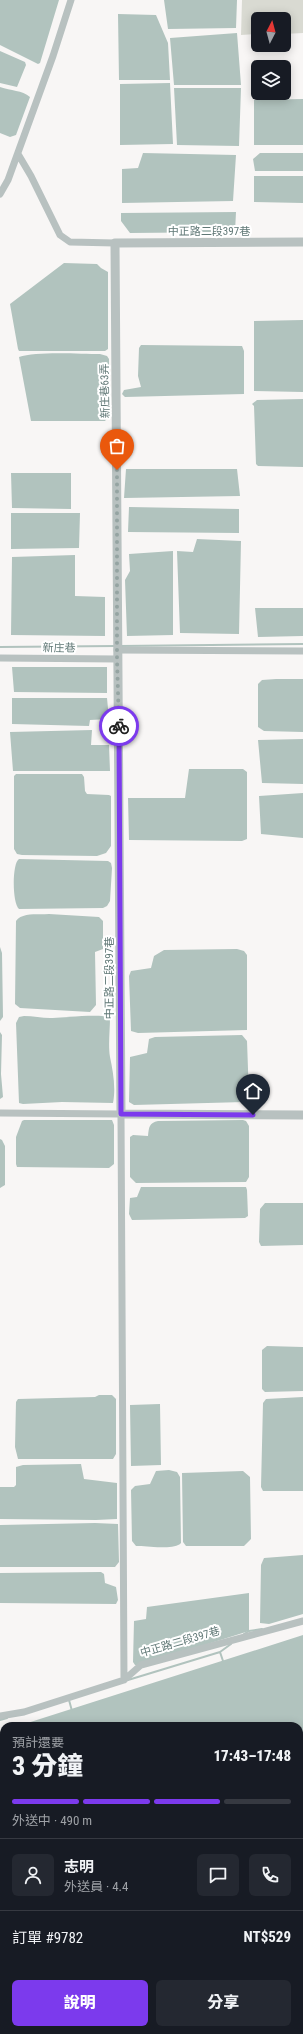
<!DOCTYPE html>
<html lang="zh-TW">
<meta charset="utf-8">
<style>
:root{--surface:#171b24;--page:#242831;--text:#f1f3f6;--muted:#9ea1a6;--line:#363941;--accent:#7c3aed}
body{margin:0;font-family:"Roboto Condensed","Noto Sans TC",sans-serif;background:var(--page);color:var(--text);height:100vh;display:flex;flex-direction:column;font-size:15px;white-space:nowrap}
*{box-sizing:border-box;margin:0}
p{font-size:13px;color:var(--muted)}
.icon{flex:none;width:22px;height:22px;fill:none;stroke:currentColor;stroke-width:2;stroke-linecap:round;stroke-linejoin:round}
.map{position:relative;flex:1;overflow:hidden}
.panel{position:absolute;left:0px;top:1722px;width:303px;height:312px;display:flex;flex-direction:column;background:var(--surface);border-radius:12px 12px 0 0;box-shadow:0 2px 10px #0003}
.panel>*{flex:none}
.needle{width:26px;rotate:6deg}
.controls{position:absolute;left:251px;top:12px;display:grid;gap:8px}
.controls a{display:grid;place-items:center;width:40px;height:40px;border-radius:6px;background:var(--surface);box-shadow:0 2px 10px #0003;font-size:20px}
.pin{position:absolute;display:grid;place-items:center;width:34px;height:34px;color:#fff;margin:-41px -17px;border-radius:50% 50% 50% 0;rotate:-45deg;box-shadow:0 0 4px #0007}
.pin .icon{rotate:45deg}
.courier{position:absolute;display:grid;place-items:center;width:40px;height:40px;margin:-20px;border:3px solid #7c3aed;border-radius:50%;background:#fff;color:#222;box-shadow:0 1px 5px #0007}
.headline em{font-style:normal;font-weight:800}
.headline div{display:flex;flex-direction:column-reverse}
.headline{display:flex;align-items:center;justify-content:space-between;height:68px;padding:0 12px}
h1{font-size:26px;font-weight:800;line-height:30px}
.bar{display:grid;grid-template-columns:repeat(4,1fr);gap:6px 4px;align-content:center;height:48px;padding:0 12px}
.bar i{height:5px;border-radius:3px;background:var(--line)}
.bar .selected{background:var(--accent)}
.bar p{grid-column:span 4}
.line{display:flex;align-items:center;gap:10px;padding:0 12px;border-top:1px solid var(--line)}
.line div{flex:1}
.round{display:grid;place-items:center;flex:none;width:42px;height:42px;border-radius:6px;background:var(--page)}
.action{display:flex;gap:8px;margin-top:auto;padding:8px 12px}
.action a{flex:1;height:46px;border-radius:6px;background:var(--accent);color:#fff;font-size:16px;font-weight:800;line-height:46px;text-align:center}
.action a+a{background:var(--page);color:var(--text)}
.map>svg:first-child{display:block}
</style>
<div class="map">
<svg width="303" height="2034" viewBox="0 0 303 2034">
<rect width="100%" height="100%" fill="#f8f6f5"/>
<path fill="#d9dad2" d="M242,0H303V33L284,34V19H258V34L241,35Z
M0,1943L4,1952V2030H16V2034H0Z"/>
<path fill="#b1c3be" d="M0,0H59L40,63L38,64L0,45Z
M164,0H237L236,28L168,29Z
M118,14L156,15L168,43L170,80H119Z
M237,33L241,85H174L170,38Z
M0,51L25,62L26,65L17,87L0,83Z
M170,83L173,144L120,145V84Z
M0,87C11,91 22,90 30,97L16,135L10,137L0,133Z
M174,88H241L239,146L177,145Z
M303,99V145H254V100Z
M143,153L236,155L233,201L122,203V169L138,168Z
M260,153H303V171H255L253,159Z
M254,176H303V203L254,202Z
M236,212L235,232L130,233L121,221V213Z
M64,263L97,264L101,268L108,272V349L105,351H19L18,349L10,304Z
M303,320V392L254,391V321Z
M141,345L242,346L244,351V394L125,397L122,394L124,390L141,387L138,376L139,348Z
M100,354L107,356L109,359V416L105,421H31L19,357C36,351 80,354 100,354Z
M303,399V467L258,466L256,464L254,406L252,404L257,400Z
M126,469H237L240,496L124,498Z
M11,473H71V509L12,508Z
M129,507L239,509V533L128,532Z
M11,513H80L79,548L11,549Z
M197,539L241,541L239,634L180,633L177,551L193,552Z
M173,551V635L127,636L125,580L130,571L129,554Z
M75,555V596L105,597V636L11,635L12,557Z
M255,608H303V636L258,637Z
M12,667H107V693L14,692Z
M276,679H303V732L264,731L258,727V684L262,680Z
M12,698H107L109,719L90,720L89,726L12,724Z
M92,730L91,745H109L110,771H13L10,732Z
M303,739V784L262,783L258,740Z
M189,769H243L247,772V839L242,841L129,840L128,798H185Z
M16,774H82L84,777L85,791L87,794L109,795L111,796V846L106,853L97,856L22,855L17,854L14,849V776Z
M303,793V838L261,834L259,796Z
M19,859L108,861L111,863L112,868L110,901L107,906L103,908L19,909C12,903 12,863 19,859Z
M49,914L99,917L103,921V949L95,952L96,1005L90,1012L20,1008L15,1004L16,921C22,912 39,915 49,914Z
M0,947L2,953L3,1017L0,1021Z
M237,949L244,951L247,955V1030L138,1033L131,1031L129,976L131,971L151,968L154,956L164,950Z
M24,1016C33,1016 42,1018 50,1018C63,1018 102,1013 110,1018C110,1030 108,1045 110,1057C113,1071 116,1088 113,1103L62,1102L23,1104L19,1103L16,1023L19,1017Z
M0,1032L2,1035L1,1074L3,1097L0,1099Z
M242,1035L247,1041L249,1097L244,1102L134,1105L129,1102L130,1057L147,1053L149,1039L155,1037Z
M24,1120H112L114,1125V1164L109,1168L17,1167L16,1164V1137L22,1121Z
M243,1120L246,1121L249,1126V1177L246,1182L136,1183L130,1177V1137L133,1135L148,1136C149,1127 149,1123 158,1121Z
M0,1139L2,1140L5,1146V1185L0,1188Z
M141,1187H246L247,1190L248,1216L245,1218L132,1220L129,1214L130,1198L137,1197Z
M265,1203H303V1245L261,1246L259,1242L260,1209Z
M267,1346L303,1347V1391L265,1392L262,1389V1350Z
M99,1395H112L116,1399V1454L113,1459H18L15,1447L16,1402L18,1399L95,1397Z
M303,1397V1491H263L261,1487L263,1403L266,1399Z
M160,1404L161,1465L131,1466L130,1405Z
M81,1464L84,1479L117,1483V1519L96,1520L0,1519V1487H14L16,1485V1467L23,1465Z
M169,1470L177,1472L180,1477L181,1543C174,1551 146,1545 136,1546L132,1541L131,1490L135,1486L150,1484L156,1471Z
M243,1471L250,1477L251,1539L244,1546H186L183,1542L182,1473Z
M95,1523L118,1524L119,1562L115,1567H0V1525Z
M303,1555V1614L269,1624L260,1623L261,1565L264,1558Z
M101,1572L104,1574L105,1583L116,1587L118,1600L116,1604L0,1603V1573Z
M249,1593V1631L141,1665H135L133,1662L134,1621L146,1619L147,1607Z
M303,1635V2034H111L109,2030H299V1726H18Z
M4,1731V1869L0,1866V1732Z"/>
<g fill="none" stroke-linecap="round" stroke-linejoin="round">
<path stroke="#b1c3be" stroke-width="2" d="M120,646L303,644
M0,647L116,646
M244,1634L249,1631L262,1629
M220,1652L223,1661
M128,1680L220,1652L231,1644
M69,1700L72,1711
M0,1720L7,1718"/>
<path stroke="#b8c1c0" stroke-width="7" d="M18,154L31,176L60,235L70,242L115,243
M0,194L8,180L53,56L71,0
M117,650L303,651
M0,658L117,659
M0,1113L121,1114L124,1680
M0,1716L24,1712L124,1680L141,1665L303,1621"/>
<path stroke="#b8c1c0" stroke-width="9" d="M303,242L115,243L121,1114L303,1115"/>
</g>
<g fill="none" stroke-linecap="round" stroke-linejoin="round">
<path stroke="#95a4a2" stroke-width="4" stroke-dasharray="0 7.2" d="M117,470V659L119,726"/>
<path stroke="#7c3aed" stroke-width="5" d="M119,726L121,1114L253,1115"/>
</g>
<g text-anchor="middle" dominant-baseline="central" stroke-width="4" stroke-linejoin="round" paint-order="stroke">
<g font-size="11" fill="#607876" stroke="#fff">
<text x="209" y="231">中正路二段397巷</text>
<text transform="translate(105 391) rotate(-91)">新庄巷63弄</text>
<text transform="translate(59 648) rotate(1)">新庄巷</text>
<text transform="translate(109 978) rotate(-90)">中正路二段397巷</text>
<text transform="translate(180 1642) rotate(-16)">中正路二段397巷</text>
</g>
</g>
</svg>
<div class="controls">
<a><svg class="needle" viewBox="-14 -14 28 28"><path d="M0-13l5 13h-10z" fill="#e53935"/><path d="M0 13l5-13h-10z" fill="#9ea1a6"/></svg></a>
<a><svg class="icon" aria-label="layers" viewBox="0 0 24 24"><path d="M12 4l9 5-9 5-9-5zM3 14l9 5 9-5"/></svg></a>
</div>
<div class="pin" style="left:117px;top:470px;background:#ea580c"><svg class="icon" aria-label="bag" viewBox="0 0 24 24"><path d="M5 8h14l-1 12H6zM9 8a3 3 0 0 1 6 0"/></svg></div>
<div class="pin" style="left:253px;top:1115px;background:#1f2937"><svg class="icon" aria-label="home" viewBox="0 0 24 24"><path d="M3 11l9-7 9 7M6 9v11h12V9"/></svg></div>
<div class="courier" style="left:119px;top:726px"><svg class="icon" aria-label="bike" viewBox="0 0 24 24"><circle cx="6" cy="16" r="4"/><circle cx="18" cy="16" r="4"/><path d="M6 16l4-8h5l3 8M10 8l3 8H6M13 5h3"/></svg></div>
<section class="panel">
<div class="headline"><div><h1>3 分鐘</h1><p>預計還要</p></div><em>17:43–17:48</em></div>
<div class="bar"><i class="selected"></i><i class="selected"></i><i class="selected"></i><i></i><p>外送中 · 490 m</p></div>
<div class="line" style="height:72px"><a class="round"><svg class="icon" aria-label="person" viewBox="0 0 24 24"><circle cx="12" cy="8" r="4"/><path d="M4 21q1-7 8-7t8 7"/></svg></a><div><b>志明</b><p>外送員 · 4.4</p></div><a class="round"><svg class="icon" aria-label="chat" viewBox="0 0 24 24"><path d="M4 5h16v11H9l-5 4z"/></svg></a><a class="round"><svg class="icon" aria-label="phone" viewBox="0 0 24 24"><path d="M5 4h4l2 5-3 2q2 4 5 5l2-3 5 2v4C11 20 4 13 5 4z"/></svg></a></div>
<div class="line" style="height:52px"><div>訂單 #9782</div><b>NT$529</b></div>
<div class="action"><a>說明</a><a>分享</a></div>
</section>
</div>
